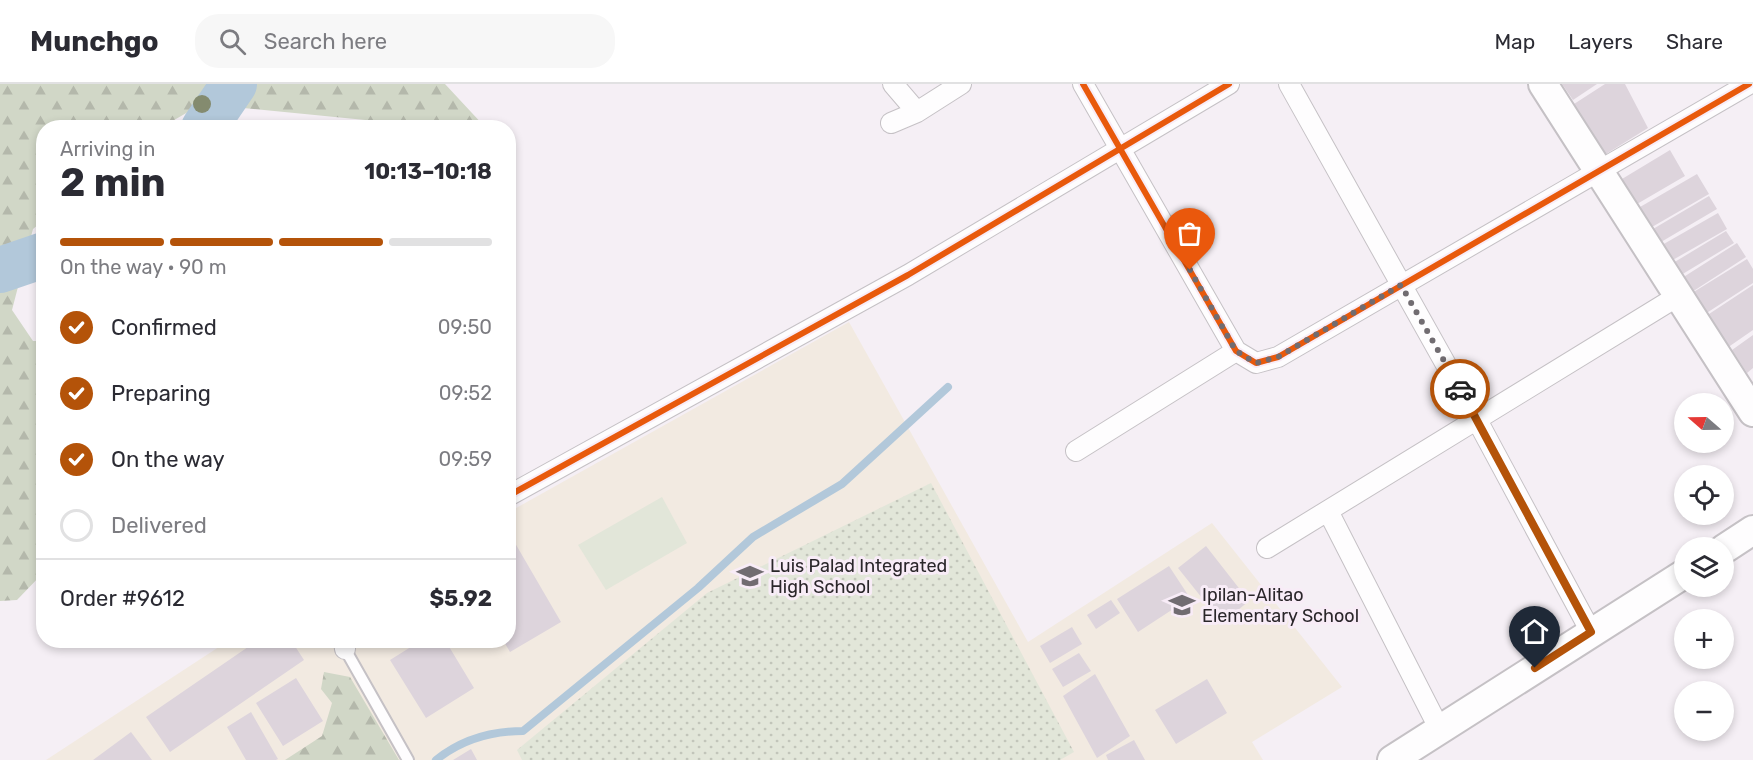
<!DOCTYPE html>
<meta charset="utf-8">
<style>
:root{--surface:#fff;--page:#f7f7f7;--text:#2b2b33;--muted:#7c7c81;--line:#e1e1e2;--accent:#b45309}
body{margin:0;font-family:Rubik,sans-serif;background:var(--page);color:var(--text);height:100vh;display:flex;flex-direction:column;font-size:22px;white-space:nowrap}
*{box-sizing:border-box;margin:0}
p{font-size:20px;color:var(--muted)}
.icon{flex:none;width:33px;height:33px;fill:none;stroke:currentColor;stroke-width:2;stroke-linecap:round;stroke-linejoin:round}
.map{position:relative;flex:1;overflow:hidden}
.panel{position:absolute;left:36px;top:36px;width:480px;height:528px;display:flex;flex-direction:column;background:var(--surface);border-radius:24px;box-shadow:0 3px 9px #0003}
.panel>*{flex:none}
.needle{width:39px;rotate:290deg}
.fabs{position:absolute;left:1674px;top:309px;display:grid;gap:12px}
.fabs a{display:grid;place-items:center;width:60px;height:60px;border-radius:50%;background:var(--surface);box-shadow:0 3px 9px #0003;font-size:30px}
.pin{position:absolute;display:grid;place-items:center;width:51px;height:51px;color:#fff;margin:-62px -26px;border-radius:50% 50% 50% 0;rotate:-45deg;box-shadow:0 0 6px #0007}
.pin .icon{rotate:45deg}
.courier{position:absolute;display:grid;place-items:center;width:60px;height:60px;margin:-30px;border:4px solid #b45309;border-radius:50%;background:#fff;color:#222;box-shadow:0 2px 8px #0007}
.head em{font-style:normal;font-weight:700}
.head div{display:flex;flex-direction:column-reverse}
.head{display:flex;align-items:center;justify-content:space-between;height:102px;padding:0 24px}
h1{font-size:39px;font-weight:700;line-height:45px}
.bar{display:grid;grid-template-columns:repeat(4,1fr);gap:9px 6px;align-content:center;height:72px;padding:0 24px}
.bar i{height:8px;border-radius:4px;background:var(--line)}
.bar .on{background:var(--accent)}
.bar p{grid-column:span 4}
.line{display:flex;align-items:center;gap:15px;padding:0 24px;border-top:2px solid var(--line)}
.line div{flex:1}
ol{padding:0 24px;list-style:none}
li{display:flex;align-items:center;gap:18px;height:66px}
li p{margin-inline-start:auto}
li .icon{padding:6px;border-radius:50%;background:var(--accent);color:#fff;stroke-width:4}
li:last-child{color:var(--muted)}
li i{width:33px;height:33px;border:3px solid var(--line);border-radius:50%}
header{display:flex;align-items:center;gap:36px;box-sizing:border-box;height:84px;padding:0 30px;background:var(--surface);border-bottom:2px solid var(--line)}
header strong{font-size:28px}
nav{display:flex;gap:33px;margin-inline-start:auto;font-size:21px}
.search{width:420px;height:54px;background:var(--page);display:flex;align-items:center;gap:15px;box-sizing:border-box;padding:0 21px;border-radius:24px;color:var(--muted);font-size:22px}
.map>svg:first-child{display:block}
</style>
<header>
<strong>Munchgo</strong>
<div class="search"><svg class="icon" aria-label="search" viewBox="0 0 24 24"><circle cx="10" cy="10" r="6"/><path d="M15 15l6 6"/></svg>Search here</div>
<nav><a>Map</a><a>Layers</a><a>Share</a></nav>
</header>
<div class="map">
<svg width="1753" height="676" viewBox="0 0 1753 676">
<defs>
<pattern id="grass-dots" width="8" height="8" patternUnits="userSpaceOnUse" patternTransform="scale(1.5)"><rect width="8" height="8" fill="#e2e6d9"/><path d="M2 2h.1M6 6h.1" fill="none" stroke="#c2c5ba" stroke-width="1.8" stroke-linecap="round"/></pattern>
<pattern id="forest-firs" width="22" height="20" patternUnits="userSpaceOnUse" patternTransform="scale(1.5)"><rect width="22" height="20" fill="#d1d7c7"/><path d="M5 1l3.5 6h-7zM16 11l3.5 6h-7z" fill="#b4b8ab"/></pattern>
</defs>
<rect width="100%" height="100%" fill="#f5eff5"/>
<path fill="#f2eae1" d="M849,238L1028,558L1212,439L1342,603L1252,658L1263,676H46L228,557L508,556L509,428Z"/>
<path fill="url(#grass-dots)" d="M931,399L1074,668L1060,676H522L517,666L707,509Z"/>
<path fill="url(#forest-firs)" d="M0,0H445L485,43H436L202,20L162,43L44,44L43,137L33,145L12,226L33,257H43V489L17,516L0,517Z
M324,588L350,593L399,676H285L322,652L332,619L321,605Z"/>
<path fill="#e2e6d9" d="M662,413L687,459L606,506L578,461Z"/>
<g fill="none" stroke-linecap="round" stroke-linejoin="round">
<path stroke="#b2c8da" stroke-width="8" d="M436,676C462,655 490,647 523,647L698,504L753,453L842,400L948,303"/>
<path stroke="#b2c8da" stroke-width="46" d="M204,44L234,0
M0,186L44,171"/>
</g>
<path fill="#ddd4dc" d="M1562,0H1597L1573,16Z
M1605,0H1625L1648,44L1606,70L1574,20Z
M1670,66L1685,92L1637,120L1622,95Z
M1697,90L1709,110L1652,143L1640,123Z
M1709,112L1717,125L1661,158L1653,145Z
M1718,129L1727,145L1671,177L1662,161Z
M1726,147L1734,159L1681,191L1673,179Z
M1737,159L1746,173L1692,208L1682,194Z
M1747,175L1753,185V199L1705,230L1692,209Z
M1753,201V246L1727,264L1706,232Z
M1753,251V284L1747,289L1732,266Z
M508,447L561,538L510,568L503,556H508Z
M1206,462L1249,517L1222,539L1178,484Z
M1169,482L1190,514L1138,548L1117,515Z
M1111,516L1120,529L1096,545L1087,531Z
M1072,543L1082,560L1050,579L1040,562Z
M258,556H291L304,576L170,668L146,633Z
M422,556H445L474,604L426,634L390,576Z
M1079,569L1091,587L1063,603L1052,585Z
M1095,590L1130,652L1097,674L1063,612Z
M296,594L323,637L283,662L256,619Z
M1207,595L1227,629L1176,660L1155,626Z
M251,628L278,675L276,676H246L227,643Z
M131,648L152,676H93Z
M1134,656L1145,676H1108L1106,671Z
M471,665L477,676H453Z"/>
<g fill="none" stroke-linecap="round" stroke-linejoin="round">
<g stroke="#c5c1c5" stroke-width="14">
<path id="lane" d="M345,565L408,676"/>
</g>
<g stroke="#c5c1c5" stroke-width="22">
<path id="street" d="M893,0L917,28
M1083,0L1236,267L1256,279L1278,273L1749,0
M1289,0L1477,336L1591,548
M891,39L917,28L961,0
M1076,367L1236,267
M508,412L908,191L1229,0
M1328,427L1440,646
M1267,464L1678,212
M344,556L345,565"/>
</g>
<g stroke="#c5c1c5" stroke-width="32">
<path id="secondary" d="M1543,0L1753,328
M1724,465L1753,446
M1392,676L1684,490"/>
</g>
<use href="#lane" stroke="#fefdfe" stroke-width="10"/>
<use href="#street" stroke="#fefdfe" stroke-width="20"/>
<use href="#secondary" stroke="#fefdfe" stroke-width="28"/>
<g stroke="#f8ecf7" stroke-width="10">
<path id="cycleway" d="M1083,0L1236,267L1256,279L1278,273L1749,0
M508,412L908,191L1229,0"/>
</g>
<use href="#cycleway" stroke="#e8590c" stroke-width="6"/>
</g>
<circle fill="#848b6f" cx="202" cy="20" r="9"/>
<g fill="none" stroke-linecap="round" stroke-linejoin="round">
<path stroke="#716c71" stroke-width="6" stroke-dasharray="0 10.8" d="M1190,186L1236,267L1256,279L1278,273L1401,201L1460,305"/>
<path stroke="#b45309" stroke-width="8" d="M1460,305L1591,548L1535,584"/>
</g>
<defs>
<g id="school-bare" transform="scale(2.07)"><path d="M0-5L7-2L0 1L-7-2ZM-4 1L0 2.5L4 1V4Q0 6-4 4Z" fill="#716c71" stroke="#f8ecf7" stroke-width="2.5" paint-order="stroke"/></g>
</defs>
<g fill-rule="evenodd">
<use href="#school-bare" x="750" y="492"/>
<use href="#school-bare" x="1182" y="521"/>
</g>
<g text-anchor="middle" dominant-baseline="central" stroke-width="6" stroke-linejoin="round" paint-order="stroke">
<g font-size="18" fill="#2a262a" stroke="#f8ecf7" text-anchor="start">
<text x="770" y="482">Luis Palad Integrated<tspan x="770" dy="21">High School</tspan></text>
<text x="1202" y="511">Ipilan-Alitao<tspan x="1202" dy="21">Elementary School</tspan></text>
</g>
</g>
</svg>
<div class="fabs">
<a><svg class="needle" viewBox="-14 -14 28 28"><path d="M0-13l5 13h-10z" fill="#e53935"/><path d="M0 13l5-13h-10z" fill="#7c7c81"/></svg></a>
<a><svg class="icon" aria-label="locate" viewBox="0 0 24 24"><circle cx="12" cy="12" r="6"/><path d="M12 2v4M12 18v4M2 12h4M18 12h4"/></svg></a>
<a><svg class="icon" aria-label="layers" viewBox="0 0 24 24"><path d="M12 4l9 5-9 5-9-5zM3 14l9 5 9-5"/></svg></a>
<a>+</a>
<a>−</a>
</div>
<div class="pin" style="left:1190px;top:186px;background:#ea580c"><svg class="icon" aria-label="bag" viewBox="0 0 24 24"><path d="M5 8h14l-1 12H6zM9 8a3 3 0 0 1 6 0"/></svg></div>
<div class="pin" style="left:1535px;top:584px;background:#1f2937"><svg class="icon" aria-label="home" viewBox="0 0 24 24"><path d="M3 11l9-7 9 7M6 9v11h12V9"/></svg></div>
<div class="courier" style="left:1460px;top:305px"><svg class="icon" aria-label="car" viewBox="0 0 24 24"><path d="M5 17H2v-5l4-1 3-4h7l3 4 3 1v5h-3M9 17h6M6 11h13"/><circle cx="7" cy="17" r="2"/><circle cx="17" cy="17" r="2"/></svg></div>
<section class="panel">
<div class="head"><div><h1>2 min</h1><p>Arriving in</p></div><em>10:13–10:18</em></div>
<div class="bar"><i class="on"></i><i class="on"></i><i class="on"></i><i></i><p>On the way · 90 m</p></div>
<ol>
<li><svg class="icon" aria-label="check" viewBox="0 0 24 24"><path d="M5 12l5 5 9-10"/></svg>Confirmed<p>09:50</p></li>
<li><svg class="icon" aria-label="check" viewBox="0 0 24 24"><path d="M5 12l5 5 9-10"/></svg>Preparing<p>09:52</p></li>
<li><svg class="icon" aria-label="check" viewBox="0 0 24 24"><path d="M5 12l5 5 9-10"/></svg>On the way<p>09:59</p></li>
<li><i></i>Delivered</li>
</ol>
<div class="line" style="height:78px"><div>Order #9612</div><b>$5.92</b></div>
</section>
</div>
